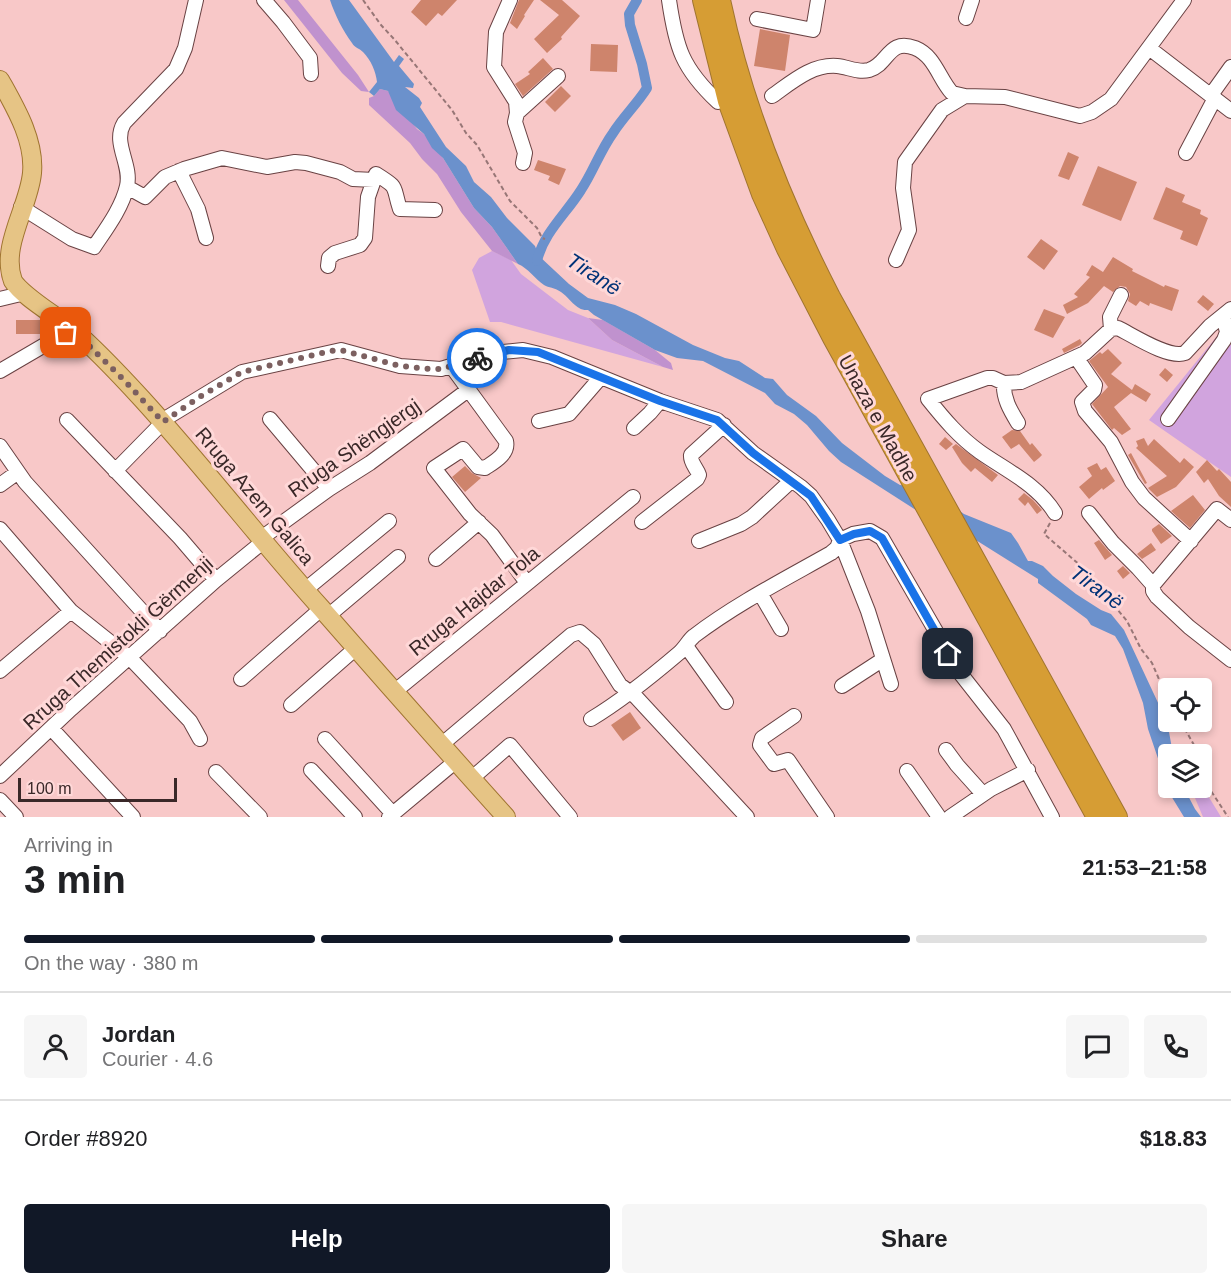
<!DOCTYPE html>
<meta charset="utf-8">
<style>
:root{--surface:#fff;--page:#f6f6f6;--text:#202124;--muted:#757577;--line:#e0e0e0;--accent:#111827}
body{margin:0;font-family:Helvetica,sans-serif;background:var(--page);color:var(--text);height:100vh;display:flex;flex-direction:column;font-size:22px;white-space:nowrap}
*{box-sizing:border-box;margin:0}
p{font-size:20px;color:var(--muted)}
.icon{flex:none;width:33px;height:33px;fill:none;stroke:currentColor;stroke-width:2;stroke-linecap:round;stroke-linejoin:round}
.map{position:relative;height:817px;overflow:hidden}
.drawer{display:flex;flex-direction:column;background:var(--surface);flex:1}
.drawer>*{flex:none}
.buttons{position:absolute;left:1158px;top:678px;display:grid;gap:12px}
.buttons a{display:grid;place-items:center;width:54px;height:54px;border-radius:6px;background:var(--surface);box-shadow:0 3px 9px #0003;font-size:30px}
.scale{position:absolute;left:18px;bottom:15px;width:159px;box-sizing:border-box;padding-left:6px;border:3px solid #3a2828;border-top:0;font-size:16px;line-height:21px;white-space:nowrap;color:#3a2828;-webkit-text-stroke:4px #ffd8d8;paint-order:stroke}
.pin{position:absolute;display:grid;place-items:center;width:51px;height:51px;color:#fff;margin:-26px;border-radius:12px;box-shadow:0 3px 9px #0006}
.courier{position:absolute;display:grid;place-items:center;width:60px;height:60px;margin:-30px;border:4px solid #1a73e8;border-radius:50%;background:#fff;color:#222;box-shadow:0 2px 8px #0007}
.head em{font-style:normal;font-weight:700}
.head div{display:flex;flex-direction:column-reverse}
.head{display:flex;align-items:center;justify-content:space-between;height:102px;padding:0 24px}
h1{font-size:39px;font-weight:700;line-height:45px}
.bar{display:grid;grid-template-columns:repeat(4,1fr);gap:9px 6px;align-content:center;height:72px;padding:0 24px}
.bar i{height:8px;border-radius:4px;background:var(--line)}
.bar .current{background:var(--accent)}
.bar p{grid-column:span 4}
.line{display:flex;align-items:center;gap:15px;padding:0 24px;border-top:2px solid var(--line)}
.line div{flex:1}
.round{display:grid;place-items:center;flex:none;width:63px;height:63px;border-radius:6px;background:var(--page)}
.cta{display:flex;gap:12px;margin-top:auto;padding:12px 24px}
.cta a{flex:1;height:69px;border-radius:6px;background:var(--accent);color:#fff;font-size:24px;font-weight:700;line-height:69px;text-align:center}
.cta a+a{background:var(--page);color:var(--text)}
.map>svg:first-child{display:block}
</style>
<div class="map">
<svg width="1231" height="817" viewBox="0 0 1231 817">
<rect width="100%" height="100%" fill="#f8c8c8"/>
<path fill="#d1a4de" d="M492,251L511,260L521,274L568,310L588,318L612,340L663,367L501,322H490L472,270L479,258Z
M1218,335L1231,345V477L1149,420Z
M1202,786L1218,812L1221,817H1203L1195,798L1193,788H1202Z"/>
<path fill="#c092ce" d="M284,0H298L358,75L369,92L361,91L342,73Z
M380,89L388,91L417,129L424,134L443,158L474,208L492,227L518,264L492,251L461,212L437,174L422,159L410,143L369,105V98L374,96Z
M588,318L603,320L655,350L671,363L673,370L663,367L612,340Z"/>
<path fill="#6b91cc" d="M330,0H349L394,62L399,55L404,59L399,66L414,84L413,88L405,87L419,98L422,103L420,107L446,147L466,166L474,182L491,197L507,218L535,246L539,256L569,284L588,298L615,305L636,314L693,345L725,358L739,361L765,378L773,379L787,395L816,416L842,443L885,476L900,485L927,488L964,514L1011,533L1018,543L1028,561H1032L1043,566L1053,576L1076,594L1101,610L1111,614L1124,630L1160,707L1169,732L1173,754H1168V788H1184L1195,809L1201,817H1184L1165,786L1164,776L1148,729L1143,703L1123,649L1115,636L1091,625L1087,619L1038,583V579L979,542L921,510L919,512L841,462L829,451L807,425L794,414L775,404L765,393L703,361L677,358L655,350L594,315L588,310C576,311 570,298 561,292C554,287 549,288 544,285C535,279 528,268 518,264L492,227L474,208L443,158L432,148L424,134L396,110L388,91L380,89L374,96L369,92L377,82C376,72 371,60 363,52C359,48 355,48 352,43C343,31 335,15 330,0Z"/>
<g fill="none" stroke-linecap="round" stroke-linejoin="round">
<path stroke="#6b91cc" stroke-width="10" d="M537,261C544,232 566,214 581,190C593,172 600,151 613,133C623,117 637,104 647,88L642,64L630,25L629,14L637,0"/>
</g>
<path fill="#ce846c" d="M421,0H457L442,16L438,13L426,26L411,12Z
M519,0H534L524,15L525,16L517,29L510,23Z
M540,0H562L580,16L561,37L562,39L547,53L534,39L559,15Z
M760,29L790,35L785,71L754,66Z
M591,44L618,45L617,72L590,71Z
M543,58L553,69L523,96L515,84L530,74L528,72Z
M561,86L571,96L555,112L545,102Z
M1068,152L1079,157L1069,180L1058,176Z
M538,160L566,169L559,185L548,180L550,176L534,170Z
M1098,166L1137,182L1121,221L1082,205Z
M1166,187L1185,195L1182,202L1201,210L1200,214L1208,218L1197,246L1180,239L1183,231L1153,219Z
M1041,239L1058,251L1044,270L1027,257Z
M1113,257L1133,269L1132,271L1164,287L1165,285L1179,290L1172,311L1150,303L1149,306L1140,301L1136,306L1128,301L1130,294L1126,287L1120,286L1113,292L1104,286L1088,303L1067,314L1063,305L1078,297L1074,294L1090,277L1086,275L1092,265L1103,272Z
M1203,295L1214,304L1208,311L1197,302Z
M1044,309L1065,317L1053,338L1034,330Z
M16,320H41V334H16Z
M1080,339L1082,343L1080,345L1064,353L1062,349Z
M1108,349L1122,363L1111,374L1132,390L1135,384L1151,394L1146,402L1131,393L1114,407L1131,429L1122,435L1114,428L1112,430L1092,404L1108,387L1089,361L1100,352L1102,354Z
M1165,368L1173,375L1167,382L1159,375Z
M1012,430L1020,431L1030,445L1032,443L1042,455L1039,458L1034,462L1019,444L1011,449L1002,437Z
M945,437L953,444L946,450L939,444Z
M1144,438L1148,446L1154,439L1180,463L1184,458L1194,467L1176,487L1157,497L1148,488L1167,476L1136,448L1138,446L1136,441Z
M956,444L998,475L992,482L975,468L971,472L962,463L952,447Z
M1131,453L1147,483L1145,484L1128,455Z
M1207,460L1217,471L1219,469L1231,482V507L1219,496L1208,479L1204,483L1196,472Z
M1097,463L1101,470L1106,467L1115,481L1103,490L1102,488L1089,499L1079,487L1092,476L1087,468Z
M465,466L472,473L481,478L465,492L452,477Z
M1024,493L1033,500L1042,510L1037,514L1028,502L1025,506L1018,499Z
M1193,495L1205,510L1190,528L1171,511Z
M1159,524L1172,536L1161,544L1152,531V529Z
M1099,540L1112,555L1105,560L1094,543Z
M1151,543L1156,550L1142,559L1137,554Z
M1123,566L1130,573L1123,579L1117,571Z
M630,712L641,728L623,741L611,725Z"/>
<g fill="none" stroke-linecap="round" stroke-linejoin="round">
<g stroke="#694243" stroke-width="16">
<path id="minor" d="M264,0L283,22L310,58L311,74
M510,0L496,32L494,67L516,102L517,113L515,122L525,153L523,163
M669,0C676,48 682,68 718,102
M966,18L972,0
M757,19L813,30L818,0
M1149,48L1231,111
M1211,95L1231,67
M772,96C792,82 812,64 837,66C848,67 858,73 869,70C889,64 888,38 915,48C935,56 939,79 952,93L965,96L1005,97L1080,116L1092,112L1111,99L1184,0
M517,113L558,76
M1186,153L1215,98
M179,171L198,209L206,238
M127,187L145,197L165,177L184,169L222,158L267,167L295,162L306,163L340,172L353,179L374,180
M21,207L72,239L94,247C106,229 122,208 127,186C132,164 112,143 124,123L176,69L185,48L196,0
M896,260L909,230L903,188L905,162L942,110L965,96
M328,266L329,258L335,253L360,245L365,238L368,197L376,174C400,189 392,185 400,209L435,210
M0,299L25,293
M1111,329L1110,317L1121,295
M1076,357L1095,385L1094,390L1082,402L1085,411L1111,442L1132,482L1144,498L1191,541
M452,367L506,441C509,454 494,462 485,468L478,467L463,449L434,468L470,514L492,535L527,583
M0,371L72,329
M1004,383C1003,398 1010,410 1018,423
M270,419L329,489
M1168,419L1224,340L1227,332L1223,316
M67,420L180,538L216,580
M539,421L569,414L601,377
M634,428L650,413L660,401
M0,446L25,482L160,631
M115,471L168,417L242,372L341,350L400,366L441,369L493,353L523,350L552,357L660,401L717,420L753,453L801,487L811,496L828,520L840,540L868,611L891,684
M0,485L18,472
M1055,513C1037,484 1007,471 980,452C959,437 944,419 928,399L987,378H993L1004,383L1021,382L1085,353L1111,329L1118,328C1134,336 1169,359 1185,353L1210,326L1231,309
M1089,513L1113,543L1138,568L1153,585V591L1157,597L1189,627L1231,660
M642,522L697,479L699,475C697,468 690,463 691,455L724,425
M0,529L71,611L130,658L190,721L200,739
M840,540L853,534L870,531L882,538L960,673L1004,729L1052,817
M699,541L741,524L752,517L791,481
M436,559L479,522
M1153,585L1217,509L1231,520
M305,590L389,521
M760,593L781,629
M328,616L398,557
M686,646L726,702
M0,671L71,611
M241,679L321,609
M842,686L882,660
M394,692L633,497
M291,705L356,648
M794,716L762,738L760,745L774,764L788,760L827,817
M591,719C621,701 652,676 679,653C685,648 688,641 694,636C736,604 785,579 831,553L837,548L840,540
M51,728L133,817
M325,739L393,814
M441,745L571,635L580,632L594,644L620,685L636,697L747,817
M946,750L957,765L983,794
M311,770L355,817
M907,771L939,817
M216,772L260,817
M0,776L71,709L216,580L259,545L267,534L329,489L370,463L468,390
M471,779L510,745L570,817
M0,800L16,817
M389,817L456,761
M950,817L991,789L1028,770"/>
</g>
<g stroke="#9f7430" stroke-width="20">
<path id="major" d="M0,80C15,107 35,140 32,173C29,207 0,246 13,281C23,297 57,316 72,329C97,350 120,375 142,399C204,467 260,540 321,608C382,678 444,748 506,817"/>
</g>
<g stroke="#9f7430" stroke-width="22">
<path id="highway" d="M703,0L728,101L762,194L787,249L833,338L1097,817
M720,0C742,105 781,202 830,297L1117,817"/>
</g>
<path stroke="#977676" stroke-width="2" stroke-dasharray="4.5 3" stroke-linecap="butt" d="M363,0L381,25L394,39L452,110L466,133L477,145L510,201L537,228L542,238L545,239
M1050,523L1044,534L1081,566L1127,621L1141,649L1152,663L1168,700
M1181,722L1199,754
M1202,763L1211,791L1228,817"/>
<use href="#minor" stroke="#fff" stroke-width="14"/>
<use href="#major" stroke="#e6c485" stroke-width="18"/>
<use href="#highway" stroke="#d69d34" stroke-width="20"/>
</g>
<g fill="none" stroke-linecap="round" stroke-linejoin="round">
<path stroke="#7c6060" stroke-width="6" stroke-dasharray="0 10.8" d="M66,333L72,329L124,380L163,422L201,396L242,372L331,351L341,350L400,366L430,369H441L477,358"/>
<path stroke="#1a73e8" stroke-width="8" d="M477,358L509,350L538,352L660,401L717,420L753,453L811,496L840,540L854,534L870,531L882,538L948,654"/>
</g>
<g text-anchor="middle" dominant-baseline="central" stroke-width="6" stroke-linejoin="round" paint-order="stroke">
<g font-size="20" fill="#3a2828" stroke="#ffd8d8">
<text transform="translate(878 418) rotate(61)">Unaza e Madhe</text>
<text transform="translate(354 448) rotate(-35)">Rruga Shëngjergj</text>
<text transform="translate(255 496) rotate(50)">Rruga Azem Galica</text>
<text transform="translate(474 601) rotate(-39)">Rruga Hajdar Tola</text>
<text transform="translate(118 643) rotate(-42)">Rruga Themistokli Gërmenji</text>
</g>
<g font-size="21" font-style="italic" fill="#003277" stroke="#ffd8d8">
<text transform="translate(594 274) rotate(33)">Tiranë</text>
<text transform="translate(1097 587) rotate(36)">Tiranë</text>
</g>
</g>
</svg>
<div class="buttons">
<a><svg class="icon" aria-label="locate" viewBox="0 0 24 24"><circle cx="12" cy="12" r="6"/><path d="M12 2v4M12 18v4M2 12h4M18 12h4"/></svg></a>
<a><svg class="icon" aria-label="layers" viewBox="0 0 24 24"><path d="M12 4l9 5-9 5-9-5zM3 14l9 5 9-5"/></svg></a>
</div>
<div class="scale">100 m</div>
<div class="pin" style="left:66px;top:333px;background:#ea580c"><svg class="icon" aria-label="bag" viewBox="0 0 24 24"><path d="M5 8h14l-1 12H6zM9 8a3 3 0 0 1 6 0"/></svg></div>
<div class="pin" style="left:948px;top:654px;background:#1f2937"><svg class="icon" aria-label="home" viewBox="0 0 24 24"><path d="M3 11l9-7 9 7M6 9v11h12V9"/></svg></div>
<div class="courier" style="left:477px;top:358px"><svg class="icon" aria-label="bike" viewBox="0 0 24 24"><circle cx="6" cy="16" r="4"/><circle cx="18" cy="16" r="4"/><path d="M6 16l4-8h5l3 8M10 8l3 8H6M13 5h3"/></svg></div>
</div>
<section class="drawer">
<div class="head"><div><h1>3 min</h1><p>Arriving in</p></div><em>21:53–21:58</em></div>
<div class="bar"><i class="current"></i><i class="current"></i><i class="current"></i><i></i><p>On the way · 380 m</p></div>
<div class="line" style="height:108px"><a class="round"><svg class="icon" aria-label="person" viewBox="0 0 24 24"><circle cx="12" cy="8" r="4"/><path d="M4 21q1-7 8-7t8 7"/></svg></a><div><b>Jordan</b><p>Courier · 4.6</p></div><a class="round"><svg class="icon" aria-label="chat" viewBox="0 0 24 24"><path d="M4 5h16v11H9l-5 4z"/></svg></a><a class="round"><svg class="icon" aria-label="phone" viewBox="0 0 24 24"><path d="M5 4h4l2 5-3 2q2 4 5 5l2-3 5 2v4C11 20 4 13 5 4z"/></svg></a></div>
<div class="line" style="height:78px"><div>Order #8920</div><b>$18.83</b></div>
<div class="cta"><a>Help</a><a>Share</a></div>
</section>
